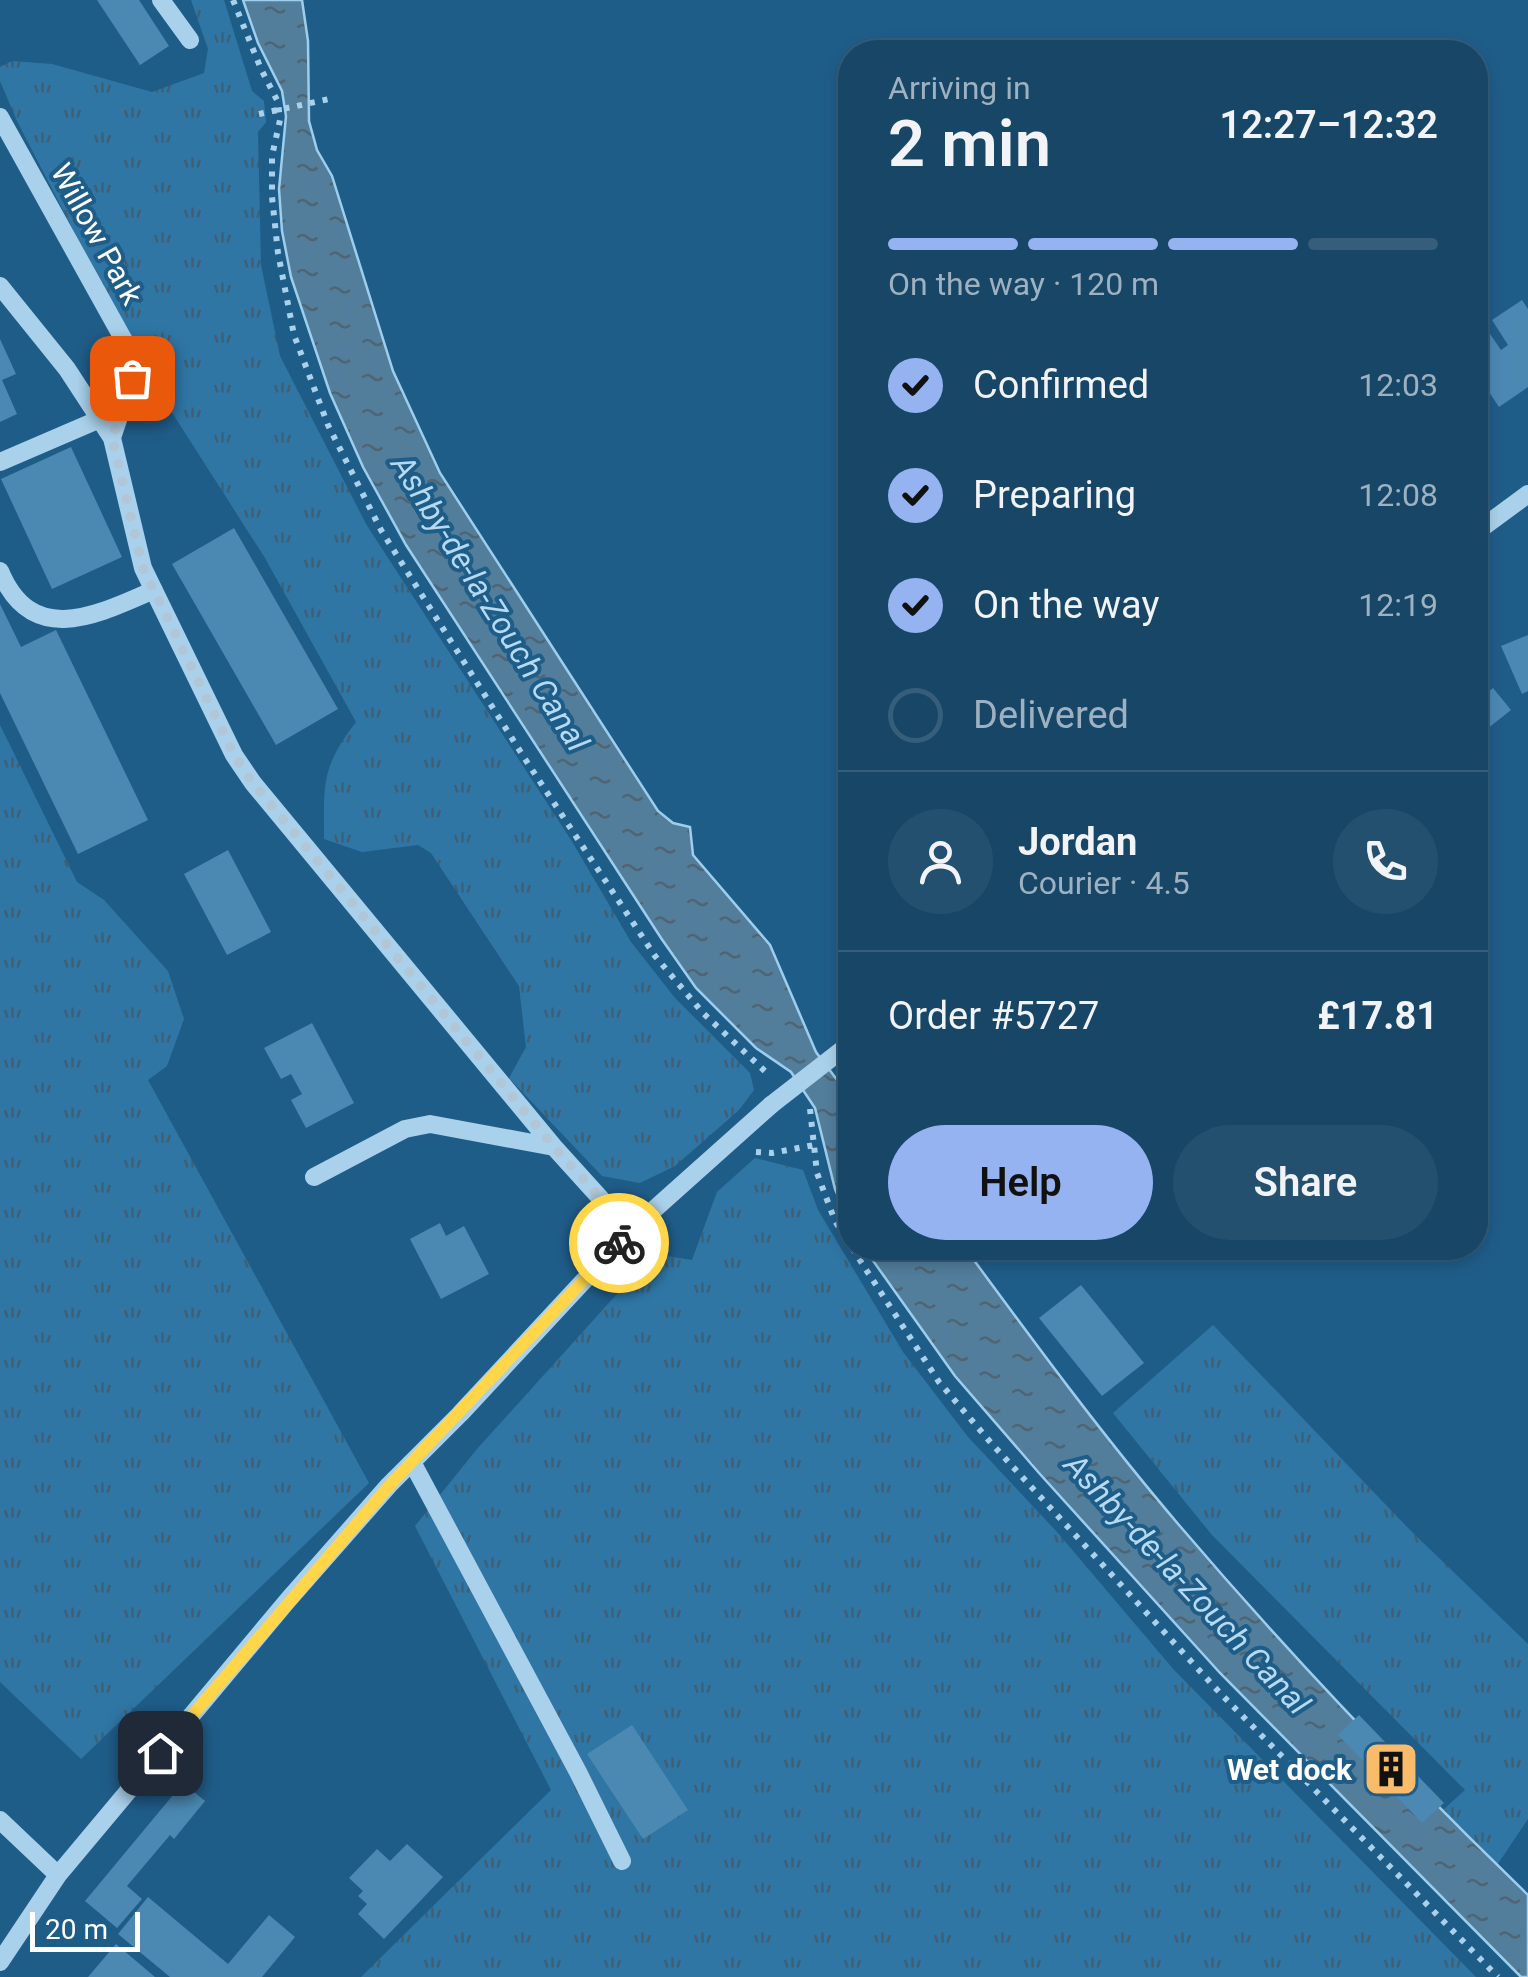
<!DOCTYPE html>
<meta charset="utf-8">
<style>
:root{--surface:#174667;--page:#245070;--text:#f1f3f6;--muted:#9eb1c0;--line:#365e7b;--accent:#95b2f1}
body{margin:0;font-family:Roboto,sans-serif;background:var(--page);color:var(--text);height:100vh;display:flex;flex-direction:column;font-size:38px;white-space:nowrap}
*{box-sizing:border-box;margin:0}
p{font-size:32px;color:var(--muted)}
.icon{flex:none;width:55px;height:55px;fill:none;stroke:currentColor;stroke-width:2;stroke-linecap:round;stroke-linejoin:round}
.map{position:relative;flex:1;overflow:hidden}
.details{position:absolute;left:838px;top:40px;width:650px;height:1220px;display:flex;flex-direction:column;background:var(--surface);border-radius:40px;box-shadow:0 5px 15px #0003,0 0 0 2px var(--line)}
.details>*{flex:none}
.scale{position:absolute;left:30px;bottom:25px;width:110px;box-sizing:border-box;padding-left:10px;border:5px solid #fff;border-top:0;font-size:28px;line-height:35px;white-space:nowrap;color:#fff;-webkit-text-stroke:8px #1f5d89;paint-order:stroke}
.pin{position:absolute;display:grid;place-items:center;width:85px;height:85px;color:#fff;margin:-42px;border-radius:20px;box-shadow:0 5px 15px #0006}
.courier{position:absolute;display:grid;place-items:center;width:100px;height:100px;margin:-50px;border:8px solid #ffd54a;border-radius:50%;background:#fff;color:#222;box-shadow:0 2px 12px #0007}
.summary em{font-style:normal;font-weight:600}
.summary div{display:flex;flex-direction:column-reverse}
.summary{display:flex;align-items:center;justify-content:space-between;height:170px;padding:0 50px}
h1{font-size:65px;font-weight:600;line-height:75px}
.bar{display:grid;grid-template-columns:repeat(4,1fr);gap:15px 10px;align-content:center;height:120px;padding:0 50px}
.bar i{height:12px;border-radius:8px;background:var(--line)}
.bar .active{background:var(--accent)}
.bar p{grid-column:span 4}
.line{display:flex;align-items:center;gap:25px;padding:0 50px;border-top:2px solid var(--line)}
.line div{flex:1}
.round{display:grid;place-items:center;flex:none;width:105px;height:105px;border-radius:52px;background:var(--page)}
ol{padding:0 50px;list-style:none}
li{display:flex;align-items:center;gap:30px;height:110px}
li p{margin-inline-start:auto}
li .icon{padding:10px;border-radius:50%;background:var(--accent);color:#111;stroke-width:4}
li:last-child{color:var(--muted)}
li i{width:55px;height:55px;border:5px solid var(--line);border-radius:50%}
.button{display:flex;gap:20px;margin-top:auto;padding:20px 50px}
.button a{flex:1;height:115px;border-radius:60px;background:var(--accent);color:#111;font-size:40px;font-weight:600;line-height:115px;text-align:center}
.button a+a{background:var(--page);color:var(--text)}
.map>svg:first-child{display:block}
</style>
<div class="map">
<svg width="1528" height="1977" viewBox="0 0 1528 1977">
<defs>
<pattern id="grass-tufts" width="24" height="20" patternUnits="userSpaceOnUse" patternTransform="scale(2.5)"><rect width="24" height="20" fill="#2f76a5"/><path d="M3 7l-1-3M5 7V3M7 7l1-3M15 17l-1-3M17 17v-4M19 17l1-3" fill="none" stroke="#3f5f74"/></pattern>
<pattern id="water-ripples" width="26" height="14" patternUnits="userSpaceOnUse" patternTransform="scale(2.5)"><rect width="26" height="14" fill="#527e9c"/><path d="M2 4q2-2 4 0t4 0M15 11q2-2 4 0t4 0" fill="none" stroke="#4f6574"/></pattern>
</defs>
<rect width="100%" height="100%" fill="#1f5d89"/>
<path fill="url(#grass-tufts)" d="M191,0H224L252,91L264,101L266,122L258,132L261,265L280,356L366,524L571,840L631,942L675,998L750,1073L754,1090L739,1110L675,1166L640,1183L602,1176L509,1078L526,1047L519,986L431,853L418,845L362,852L324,839C324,783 321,768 356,722L265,558L148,375L17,121L0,81V67L12,61L52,64L152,92L204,73L208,49Z
M0,725L77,882L104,900L168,971L184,1019L167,1066L148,1080L369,1483L81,1759L0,1682Z
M755,1158L803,1170L818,1210L903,1352L968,1437L1057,1532L1174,1670L1476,1977H361L551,1790L415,1526L477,1449L653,1254L692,1260L717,1192Z
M1213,1325L1410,1530L1528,1644V1819L1497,1865L1442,1811L1465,1790L1212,1535L1113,1413Z"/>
<path fill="url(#water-ripples)" stroke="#9dceed" stroke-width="2.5" d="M243,0H302L308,41L309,121L317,150L332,176L393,371L440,473L658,811L673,823L690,827L693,855L770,945L816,1052L850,1097V1225L835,1189L815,1108L791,1072L756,1048L696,988L661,938L406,545L363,467L330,393L291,277L282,231L279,189L286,116L282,91L258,43Z
M864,1248H965C1034,1342 1103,1436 1179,1525C1289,1654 1406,1777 1528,1895V1977H1521L1220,1673L1039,1473L955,1376Z"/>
<path fill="#4b89b3" d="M97,0H139L169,46L140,65Z
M1522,300L1528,309V387L1499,407L1475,371V331L1484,325L1501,350L1508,345L1492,320Z
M0,339L16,374L2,380L17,414L0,422Z
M71,447L122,557L52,589L1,479Z
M234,528L338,709L276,745L172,564Z
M0,604L21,647L56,630L148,820L78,854L0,693Z
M1528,635V691L1522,694L1501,646Z
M1475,675L1488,692L1493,688L1511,710L1487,729L1478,717L1475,719Z
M228,850L271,932L227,955L184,874Z
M312,1023L354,1103L306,1128L291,1100L302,1094L291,1074L281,1079L264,1048Z
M440,1223L446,1236L464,1226L489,1274L441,1299L410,1239Z
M1081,1285L1144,1363L1102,1396L1039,1318Z
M1359,1715L1444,1803L1422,1823L1338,1735Z
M632,1725L688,1810L643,1839L587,1754Z
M183,1783L205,1801L174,1839L170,1835L127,1886L142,1899L117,1928L85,1901Z
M407,1844L443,1877L384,1939L358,1914L367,1904L358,1896L363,1891L349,1878L377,1849L390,1861Z
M148,1897L228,1964L269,1915L295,1937L262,1977H170L118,1934Z
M116,1944L155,1977H88Z"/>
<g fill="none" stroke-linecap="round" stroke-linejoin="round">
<path stroke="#aad1eb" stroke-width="6" stroke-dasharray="5 8" stroke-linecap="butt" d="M233,0L261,69L278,102L280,120L272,156V197L278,253L294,335L328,425L381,530L525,759L655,956L703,1013L768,1074
M810,1109L817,1173L835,1221L850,1245
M756,1152L772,1153L814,1145
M852,1248L939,1382L992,1444L1220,1693L1498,1977"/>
<path stroke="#aad1eb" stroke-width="18" d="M161,0L190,40
M0,117L131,353L132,378L112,438L143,568L234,755L253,783L554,1147L630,1231
M0,286L67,369L112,438
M0,462L100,419
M1475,533L1528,494
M0,571C32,648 97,615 154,590
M314,1177L405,1129L430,1124L554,1147
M412,1462L578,1772L622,1861
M0,1820L58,1875
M0,1962L58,1875L288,1600L389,1485L460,1414L630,1231L771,1105"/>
<path stroke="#aad1eb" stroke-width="6" stroke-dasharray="5 8" stroke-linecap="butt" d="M259,114L334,98"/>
<path stroke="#aad1eb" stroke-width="18" d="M771,1105L843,1049"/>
</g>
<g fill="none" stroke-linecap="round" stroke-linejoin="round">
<path stroke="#b1c6d6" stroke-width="10" stroke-dasharray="0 18" d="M132,378L112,438L143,568L234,755L253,783L554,1147L630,1231L619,1243"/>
<path stroke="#ffd54a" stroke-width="12" d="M160,1753L389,1486L619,1243"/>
</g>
<defs>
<g id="building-square" transform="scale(2.875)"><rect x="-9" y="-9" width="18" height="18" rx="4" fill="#fabb6a" stroke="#1f5d89"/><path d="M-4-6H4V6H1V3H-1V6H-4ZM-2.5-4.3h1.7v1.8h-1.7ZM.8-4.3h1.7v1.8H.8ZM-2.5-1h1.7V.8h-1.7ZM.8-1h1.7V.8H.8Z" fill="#111"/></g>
</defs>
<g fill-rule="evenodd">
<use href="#building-square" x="1391" y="1769"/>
</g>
<g text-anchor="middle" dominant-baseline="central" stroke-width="8" stroke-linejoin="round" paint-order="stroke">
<g font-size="30" fill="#fff" stroke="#1f5d89">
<text transform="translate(97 234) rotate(61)">Willow Park</text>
</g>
<g font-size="30" font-weight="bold" fill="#fff" stroke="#1f5d89" text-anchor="end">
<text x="1352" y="1769">Wet dock</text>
</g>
<g font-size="32" font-style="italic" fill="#b6daf2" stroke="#1f5d89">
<text transform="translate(490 603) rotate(58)">Ashby-de-la-Zouch Canal</text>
<text transform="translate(1187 1584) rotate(47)">Ashby-de-la-Zouch Canal</text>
</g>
</g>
</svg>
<div class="scale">20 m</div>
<div class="pin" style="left:132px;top:378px;background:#ea580c"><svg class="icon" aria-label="bag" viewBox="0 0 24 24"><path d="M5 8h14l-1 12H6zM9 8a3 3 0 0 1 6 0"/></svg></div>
<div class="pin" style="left:160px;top:1753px;background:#1f2937"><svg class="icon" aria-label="home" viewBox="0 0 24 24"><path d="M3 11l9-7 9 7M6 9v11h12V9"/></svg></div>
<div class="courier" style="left:619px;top:1243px"><svg class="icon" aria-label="bike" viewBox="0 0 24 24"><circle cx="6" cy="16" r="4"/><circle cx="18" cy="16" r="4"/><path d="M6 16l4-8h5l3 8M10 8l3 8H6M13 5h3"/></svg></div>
<section class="details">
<div class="summary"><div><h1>2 min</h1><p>Arriving in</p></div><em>12:27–12:32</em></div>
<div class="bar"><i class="active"></i><i class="active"></i><i class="active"></i><i></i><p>On the way · 120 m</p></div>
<ol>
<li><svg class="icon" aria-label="check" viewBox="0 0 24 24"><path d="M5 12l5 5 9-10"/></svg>Confirmed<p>12:03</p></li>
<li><svg class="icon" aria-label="check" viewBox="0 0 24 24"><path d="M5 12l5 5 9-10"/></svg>Preparing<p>12:08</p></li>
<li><svg class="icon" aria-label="check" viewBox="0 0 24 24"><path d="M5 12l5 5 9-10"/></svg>On the way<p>12:19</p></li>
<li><i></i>Delivered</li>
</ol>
<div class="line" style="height:180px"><a class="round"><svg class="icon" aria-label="person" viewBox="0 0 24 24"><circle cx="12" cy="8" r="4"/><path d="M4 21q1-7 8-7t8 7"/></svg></a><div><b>Jordan</b><p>Courier · 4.5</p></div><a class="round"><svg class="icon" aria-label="phone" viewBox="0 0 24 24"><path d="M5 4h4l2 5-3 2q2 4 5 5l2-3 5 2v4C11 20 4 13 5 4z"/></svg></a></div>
<div class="line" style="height:130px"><div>Order #5727</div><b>£17.81</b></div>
<div class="button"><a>Help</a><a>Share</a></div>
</section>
</div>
